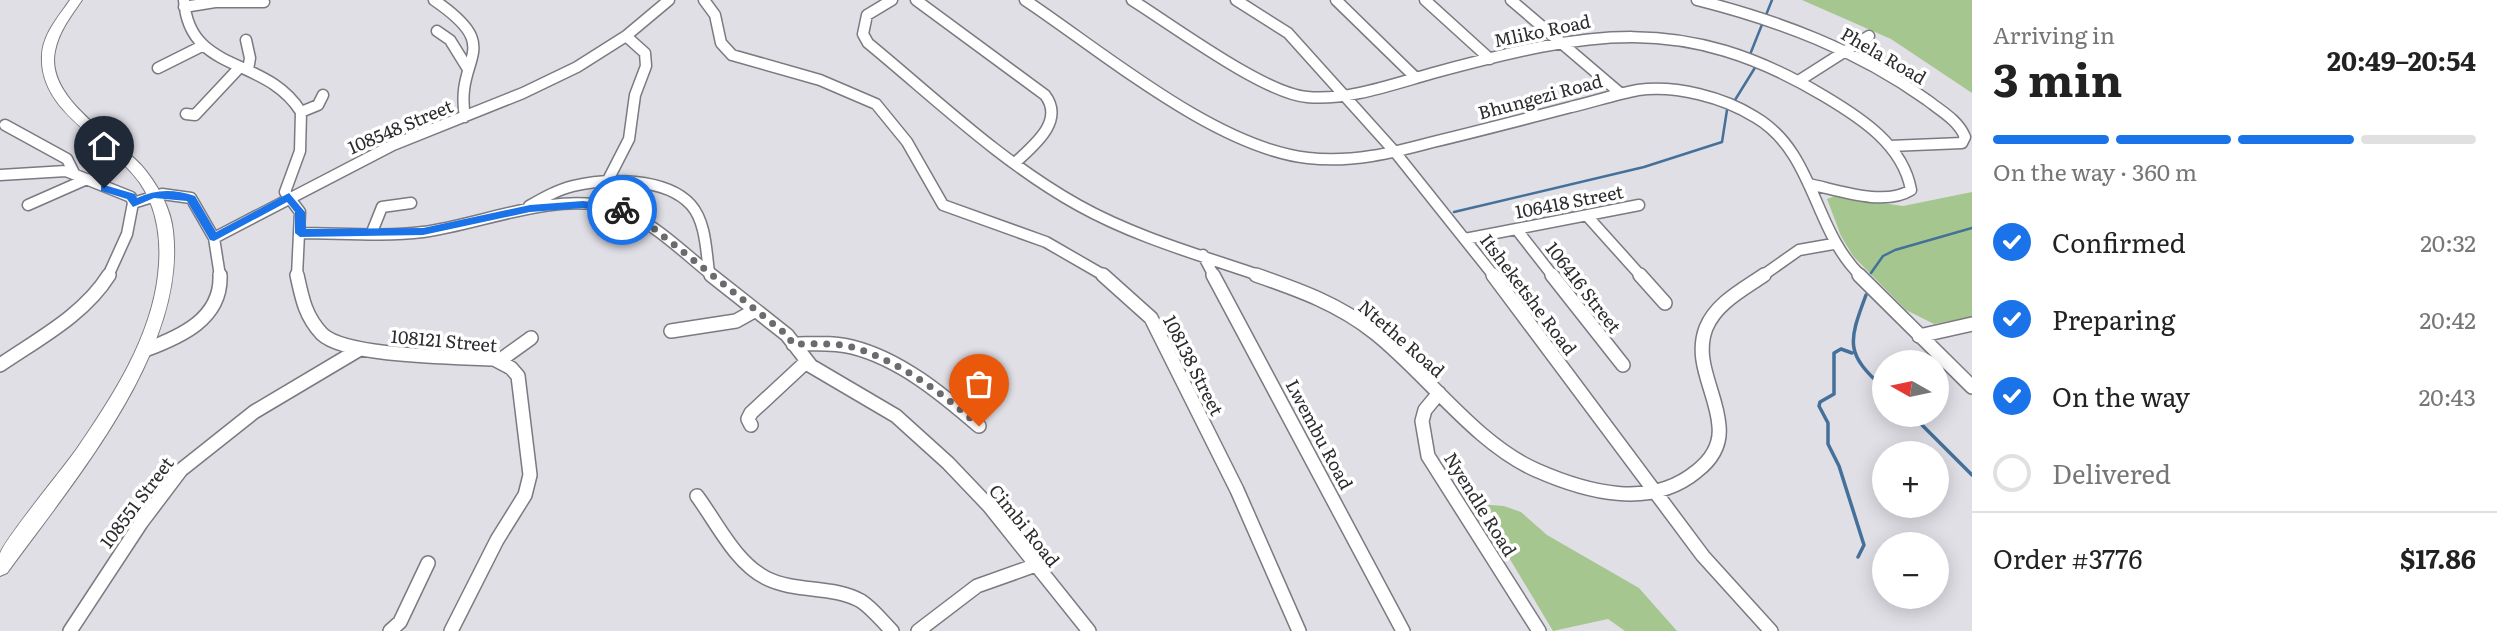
<!DOCTYPE html>
<meta charset="utf-8">
<style>
:root{--surface:#fff;--page:#f2f2f2;--text:#222;--muted:#767676;--line:#e0e0e0;--accent:#1a73e8}
body{margin:0;font-family:Literata,serif;background:var(--page);color:var(--text);height:100vh;display:flex;flex-direction:column;font-size:26px;white-space:nowrap}
*{box-sizing:border-box;margin:0}
p{font-size:23px;color:var(--muted)}
.icon{flex:none;width:38px;height:38px;fill:none;stroke:currentColor;stroke-width:2;stroke-linecap:round;stroke-linejoin:round}
.map{position:relative;flex:1;overflow:hidden}
.sheet{display:flex;flex-direction:column;background:var(--surface);width:525px}
.sheet>*{flex:none}
.needle{width:46px;rotate:279deg}
.controls{position:absolute;left:1872px;top:350px;display:grid;gap:14px}
.controls a{display:grid;place-items:center;width:77px;height:77px;border-radius:50%;background:var(--surface);box-shadow:0 4px 18px #0003;font-size:35px}
.pin{position:absolute;display:grid;place-items:center;width:60px;height:60px;color:#fff;margin:-72px -30px;border-radius:50% 50% 50% 0;rotate:-45deg;box-shadow:0 0 7px #0007}
.pin .icon{rotate:45deg}
.courier{position:absolute;display:grid;place-items:center;width:70px;height:70px;margin:-35px;border:5px solid #1a73e8;border-radius:50%;background:#fff;color:#222;box-shadow:0 2px 9px #0007}
.overview em{font-style:normal;font-weight:700}
.overview div{display:flex;flex-direction:column-reverse}
.overview{display:flex;align-items:center;justify-content:space-between;height:119px;padding:0 21px}
h1{font-size:46px;font-weight:700;line-height:52px}
.bar{display:grid;grid-template-columns:repeat(4,1fr);gap:10px 7px;align-content:center;height:84px;padding:0 21px}
.bar i{height:9px;border-radius:5px;background:var(--line)}
.bar .selected{background:var(--accent)}
.bar p{grid-column:span 4}
.line{display:flex;align-items:center;gap:18px;padding:0 21px;border-top:2px solid var(--line)}
.line div{flex:1}
ol{padding:0 21px;list-style:none}
li{display:flex;align-items:center;gap:21px;height:77px}
li p{margin-inline-start:auto}
li .icon{padding:7px;border-radius:50%;background:var(--accent);color:#fff;stroke-width:4}
li:last-child{color:var(--muted)}
li i{width:38px;height:38px;border:4px solid var(--line);border-radius:50%}
main{display:flex;flex:1;min-height:0}
.map>svg:first-child{display:block}
</style>
<main>
<div class="map">
<svg width="1972" height="631" viewBox="0 0 1972 631">
<rect width="100%" height="100%" fill="#e0dfe6"/>
<path fill="#a5c68f" d="M1802,0H1972V93L1891,39Z
M1972,192V317L1934,324L1906,310L1853,256L1841,236L1827,199L1835,196L1903,206Z
M1477,504L1504,506L1521,512L1547,535L1639,588L1677,631H1625L1608,619L1553,631Z"/>
<g fill="none" stroke-linecap="round" stroke-linejoin="round">
<path stroke="#44709a" stroke-width="2.5" d="M1766,15L1772,0
M1751,52L1763,22
M1735,100L1756,66
M1454,212L1644,167L1722,142L1727,110
M1871,273L1883,256L1895,250L1972,228"/>
<path stroke="#44709a" stroke-width="3.5" d="M1866,295C1848,343 1845,354 1885,389
M1852,353L1841,349L1834,353V394L1820,402L1819,406L1828,423V444L1839,466L1864,545L1858,557
M1912,415L1972,475"/>
<g stroke="#7a7a80" stroke-width="13">
<path id="street-far1" d="M184,0C189,75 266,55 301,112
M434,0C507,50 454,55 465,117
M704,0L715,15L721,43L732,55L820,80L876,104L907,142L943,205L1046,242L1105,276
M892,0L867,15L863,34L868,43C936,99 1001,162 1078,205C1135,237 1200,255 1261,276
M916,0L1045,95C1065,121 1034,145 1016,162
M1025,0C1103,52 1216,148 1308,158C1352,163 1392,153 1433,142C1479,131 1525,119 1571,107C1593,102 1616,94 1638,90C1676,85 1723,97 1755,117C1815,152 1813,230 1861,276
M1132,0C1172,25 1265,94 1307,97C1349,101 1396,83 1437,72C1587,32 1682,11 1824,96C1861,118 1903,145 1911,190C1884,207 1838,190 1809,184
M1236,0L1288,33L1395,152L1494,276
M1336,0L1416,78
M1425,0L1490,59
M1511,0L1620,93
M1697,0C1780,21 1857,50 1927,100C1941,111 1958,120 1965,137L1962,143L1890,146
M184,7L215,2H264
M437,31L450,40L468,69
M246,40L250,58L248,70
M158,68L202,46
M1800,80L1869,36
M301,112L318,105L323,95
M186,114L195,115L240,67
M5,125L67,159L74,173
M0,175L66,171L131,197L133,203
M607,182L629,139L635,95L646,66L645,53L626,36
M133,203L162,194L191,198L214,238L393,145L523,93L577,67L626,36L669,0
M28,205L87,179
M529,206C543,198 557,190 573,186C606,178 666,177 691,205C706,222 706,251 709,272
M1588,217L1641,276
M1517,230L1553,276
M372,232L382,207L411,203
M300,233C340,233 383,237 423,232C479,225 555,191 613,208C652,219 682,252 713,276
M214,238L220,276
M1465,239L1639,205
M1203,255L1214,276
M108,276L127,234L133,203
M297,276L300,212L285,192L300,151L301,112
M1762,276L1799,250L1833,244"/>
</g>
<g stroke="#7a7a80" stroke-width="16">
<path id="street" d="M297,275C302,298 305,316 322,334C346,357 458,357 494,359L511,368L518,376L530,475L525,495L497,540L451,631
M711,275L787,335L811,366L896,416L948,463L989,506L1089,631
M1103,275L1151,318L1237,490L1299,631
M1213,275L1403,631
M1256,275C1299,290 1339,304 1375,333C1427,374 1475,443 1536,470C1586,492 1650,510 1697,471C1711,460 1721,445 1719,426C1717,393 1693,362 1706,328C1716,303 1744,289 1764,275
M1493,275L1703,556L1771,631
M1552,275L1623,365
M1640,275L1665,303
M1859,275L1972,387
M671,331L736,321L754,311
M1919,336L1972,324
M793,344C813,344 833,342 852,347C900,359 942,394 979,426
M145,350C180,337 222,319 220,275
M499,361L531,338
M0,365C38,339 84,315 109,275
M1439,393L1425,410L1422,421L1428,456L1539,631
M751,425L748,419L751,413L806,362
M697,496C717,523 735,562 766,578C796,593 832,585 861,601C873,609 882,621 892,631
M70,631L141,523L181,470L254,412L360,349
M390,631L400,622L428,563
M918,631L977,586L1036,565"/>
</g>
<g stroke="#7a7a80" stroke-width="2">
<path id="secondary" d="M70,0H82C71,16 59,31 55,51C45,98 114,136 141,165C156,182 171,208 173,231C187,350 73,482 7,573L0,576C0,569 0,561 0,554C2,542 66,465 78,447C113,396 151,337 158,275C162,243 158,209 140,183C111,141 39,114 42,56C42,35 59,16 70,0Z"/>
</g>
<use href="#street-far1" stroke="#fff" stroke-width="10"/>
<use href="#street" stroke="#fff" stroke-width="13"/>
<use href="#secondary" fill="#fff" fill-rule="evenodd"/>
</g>
<path fill="#1a73e8" d="M104,185L135,194L137,198C156,189 174,189 195,196L216,232L289,193L305,212L306,229L423,228L530,205L583,201L622,206L627,210L622,214L583,208L530,212L423,235L300,237L295,233V212L287,202L214,241L210,240L187,201L154,198L133,207L127,199L101,191V186Z"/>
<g fill="none" stroke-linecap="round" stroke-linejoin="round">
<path stroke="#6b6a6e" stroke-width="7" stroke-dasharray="0 12.6" d="M622,210L647,223L787,335L793,344C814,344 839,342 859,349C904,365 944,394 979,426"/>
</g>
<g text-anchor="middle" dominant-baseline="central" stroke-width="7" stroke-linejoin="round" paint-order="stroke">
<g font-size="18" fill="#2c2b2e" stroke="#fff">
<text transform="translate(1542 30) rotate(-12)">Mliko Road</text>
<text transform="translate(1884 55) rotate(30)">Phela Road</text>
<text transform="translate(1540 96) rotate(-15)">Bhungezi Road</text>
<text transform="translate(400 126) rotate(-23)">108548 Street</text>
<text transform="translate(1569 201) rotate(-11)">106418 Street</text>
<text transform="translate(1584 287) rotate(52)">106416 Street</text>
<text transform="translate(1529 294) rotate(53)">Itsheketshe Road</text>
<text transform="translate(1402 338) rotate(41)">Ntethe Road</text>
<text transform="translate(444 340) rotate(5)">108121 Street</text>
<text transform="translate(1194 365) rotate(63)">108138 Street</text>
<text transform="translate(1320 434) rotate(62)">Lwembu Road</text>
<text transform="translate(136 502) rotate(-53)">108551 Street</text>
<text transform="translate(1481 504) rotate(58)">Nyendle Road</text>
<text transform="translate(1025 525) rotate(51)">Cimbi Road</text>
</g>
</g>
</svg>
<div class="controls">
<a><svg class="needle" viewBox="-14 -14 28 28"><path d="M0-13l5 13h-10z" fill="#e53935"/><path d="M0 13l5-13h-10z" fill="#767676"/></svg></a>
<a>+</a>
<a>−</a>
</div>
<div class="pin" style="left:979px;top:426px;background:#ea580c"><svg class="icon" aria-label="bag" viewBox="0 0 24 24"><path d="M5 8h14l-1 12H6zM9 8a3 3 0 0 1 6 0"/></svg></div>
<div class="pin" style="left:104px;top:188px;background:#1f2937"><svg class="icon" aria-label="home" viewBox="0 0 24 24"><path d="M3 11l9-7 9 7M6 9v11h12V9"/></svg></div>
<div class="courier" style="left:622px;top:210px"><svg class="icon" aria-label="bike" viewBox="0 0 24 24"><circle cx="6" cy="16" r="4"/><circle cx="18" cy="16" r="4"/><path d="M6 16l4-8h5l3 8M10 8l3 8H6M13 5h3"/></svg></div>
</div>
<section class="sheet">
<div class="overview"><div><h1>3 min</h1><p>Arriving in</p></div><em>20:49–20:54</em></div>
<div class="bar"><i class="selected"></i><i class="selected"></i><i class="selected"></i><i></i><p>On the way · 360 m</p></div>
<ol>
<li><svg class="icon" aria-label="check" viewBox="0 0 24 24"><path d="M5 12l5 5 9-10"/></svg>Confirmed<p>20:32</p></li>
<li><svg class="icon" aria-label="check" viewBox="0 0 24 24"><path d="M5 12l5 5 9-10"/></svg>Preparing<p>20:42</p></li>
<li><svg class="icon" aria-label="check" viewBox="0 0 24 24"><path d="M5 12l5 5 9-10"/></svg>On the way<p>20:43</p></li>
<li><i></i>Delivered</li>
</ol>
<div class="line" style="height:91px"><div>Order #3776</div><b>$17.86</b></div>
</section>
</main>
